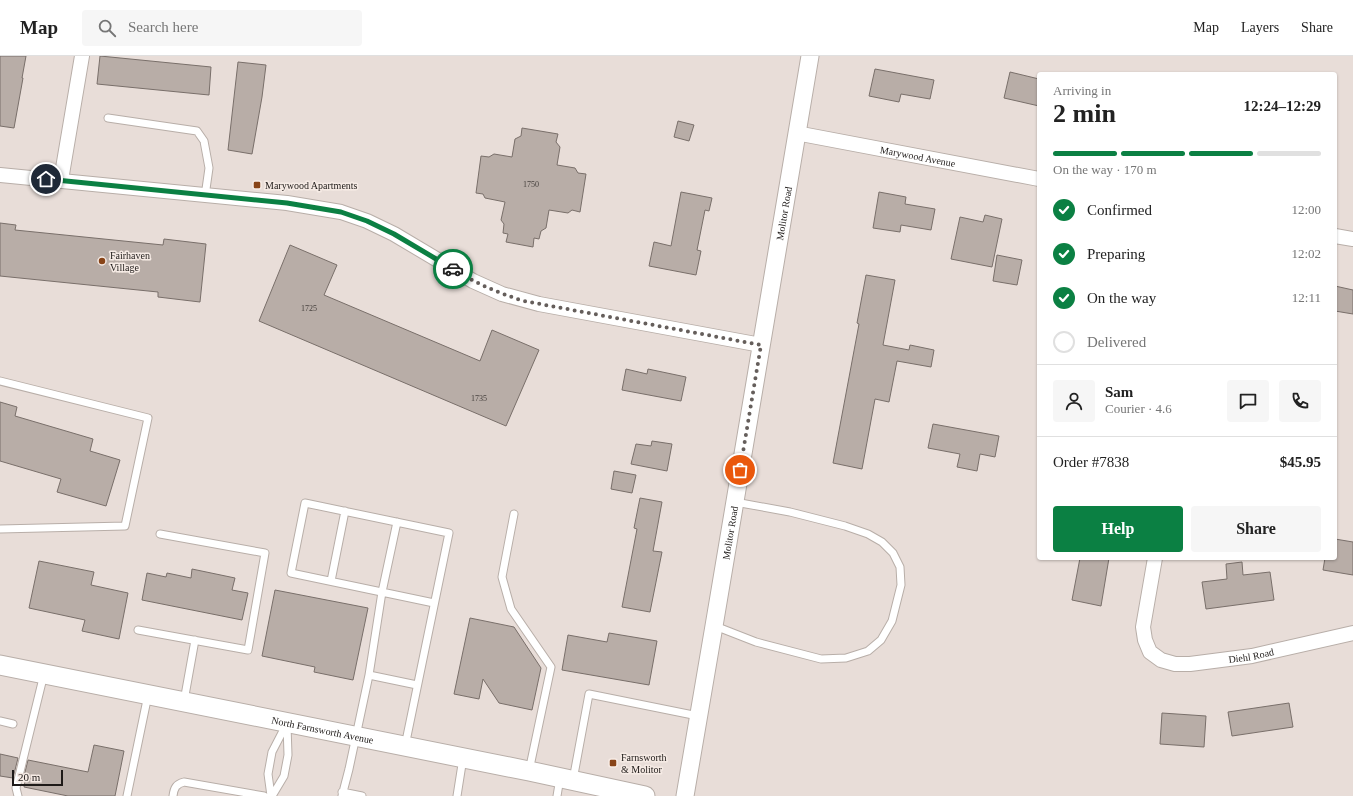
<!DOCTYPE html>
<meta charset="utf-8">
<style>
:root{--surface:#fff;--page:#f6f6f6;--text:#222;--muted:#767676;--line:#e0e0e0;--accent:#0b8043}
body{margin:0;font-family:Georgia,serif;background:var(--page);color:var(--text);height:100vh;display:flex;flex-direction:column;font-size:15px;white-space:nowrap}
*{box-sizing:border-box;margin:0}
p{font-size:13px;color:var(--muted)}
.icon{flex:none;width:22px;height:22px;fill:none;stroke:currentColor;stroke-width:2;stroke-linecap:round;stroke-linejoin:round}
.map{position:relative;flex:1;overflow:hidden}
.sheet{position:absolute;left:1037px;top:16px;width:300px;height:488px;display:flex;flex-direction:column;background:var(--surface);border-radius:4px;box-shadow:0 1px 3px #0004}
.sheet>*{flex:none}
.scale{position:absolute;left:12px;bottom:10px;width:51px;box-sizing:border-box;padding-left:4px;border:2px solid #1e1a18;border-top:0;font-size:11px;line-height:14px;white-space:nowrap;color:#1e1a18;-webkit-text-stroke:3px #f6ebe5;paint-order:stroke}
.pin{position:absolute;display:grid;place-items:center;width:34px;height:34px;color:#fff;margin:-17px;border:2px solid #fff;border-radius:50%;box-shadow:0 1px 4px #0007}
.courier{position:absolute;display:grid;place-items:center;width:40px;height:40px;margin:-20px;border:3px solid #0b8043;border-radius:50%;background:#fff;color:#222;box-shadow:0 1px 5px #0007}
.head em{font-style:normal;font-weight:600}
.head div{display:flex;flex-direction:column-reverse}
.head{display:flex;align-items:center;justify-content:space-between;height:68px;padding:0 16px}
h1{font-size:26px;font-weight:600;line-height:30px}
.bar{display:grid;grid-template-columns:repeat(4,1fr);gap:6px 4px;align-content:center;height:48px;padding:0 16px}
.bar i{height:5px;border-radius:3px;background:var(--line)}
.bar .current{background:var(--accent)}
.bar p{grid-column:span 4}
.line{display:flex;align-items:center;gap:10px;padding:0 16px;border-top:1px solid var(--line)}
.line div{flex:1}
.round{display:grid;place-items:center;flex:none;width:42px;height:42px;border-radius:4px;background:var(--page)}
ol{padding:0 16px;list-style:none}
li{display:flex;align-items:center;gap:12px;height:44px}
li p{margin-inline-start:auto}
li .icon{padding:4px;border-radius:50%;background:var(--accent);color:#fff;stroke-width:4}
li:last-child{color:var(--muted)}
li i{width:22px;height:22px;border:2px solid var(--line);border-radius:50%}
.cta{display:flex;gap:8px;margin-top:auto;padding:8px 16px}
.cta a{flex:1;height:46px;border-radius:4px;background:var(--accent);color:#fff;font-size:16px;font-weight:600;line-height:46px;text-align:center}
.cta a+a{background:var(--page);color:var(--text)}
header{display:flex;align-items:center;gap:24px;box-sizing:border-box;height:56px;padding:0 20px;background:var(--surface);border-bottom:1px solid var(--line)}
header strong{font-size:19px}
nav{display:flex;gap:22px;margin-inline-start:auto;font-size:14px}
.search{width:280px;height:36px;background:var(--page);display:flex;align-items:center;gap:10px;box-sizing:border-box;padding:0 14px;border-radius:4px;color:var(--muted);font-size:15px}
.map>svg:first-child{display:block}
</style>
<header>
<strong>Map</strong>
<div class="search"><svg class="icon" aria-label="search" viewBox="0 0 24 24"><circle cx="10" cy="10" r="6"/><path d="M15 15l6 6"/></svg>Search here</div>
<nav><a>Map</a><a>Layers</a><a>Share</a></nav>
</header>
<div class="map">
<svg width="1353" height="740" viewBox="0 0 1353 740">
<rect width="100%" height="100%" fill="#e8ddd8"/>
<path fill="#b8ada7" stroke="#796f6a" d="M0,0H26L22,22H23L14,72L0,70Z
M100,0L211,11L209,39L97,28Z
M238,6L266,9L262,41L252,98L228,94Z
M875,13L934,24L930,43L901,38L899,46L869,40Z
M1010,16L1039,23V50L1004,42Z
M678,65L694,69L689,85L674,81Z
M522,72L558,78L556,86L560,91L557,109L575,112L578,117L586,118L580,156L572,154L568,157L549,154L546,172L541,175L539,183L534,182L533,191L506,186L508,178L503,177L504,168L501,164L505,146L485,142L483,138L476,137L481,100L489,101L494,98L512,101L515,83L521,80Z
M681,136L712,142L709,155L705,154L697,194L701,195L696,219L649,210L654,186L671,190Z
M879,136L906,141L905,148L935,153L931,174L901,169L900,176L873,172Z
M985,159L1002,163L992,211L951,203L960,161L983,166Z
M0,167L16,169L15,174L163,189L164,183L206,188L200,246L158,241V236L0,220Z
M290,189L337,209L324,239L480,305L492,274L539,294L506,370L259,265Z
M997,199L1022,204L1017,229L993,225Z
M866,219L895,224L883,289L909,294L910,289L934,294L931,311L897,305L889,346L875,343L862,413L833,407L859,268L857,267Z
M1335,230L1353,234V258L1335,255Z
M626,313L647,318L648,313L686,321L681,345L622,334Z
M0,346L17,351L15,360L93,383L90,395L120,404L106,450L57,436L61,423L0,405Z
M933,368L999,380L995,401L980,398L977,415L957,411L960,398L928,392Z
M652,385L672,388L667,415L631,408L636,388L651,390Z
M614,415L636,419L632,437L611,433Z
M640,442L662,446L653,495L662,496L650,556L622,551L637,473L634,472Z
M1335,483L1353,486V519L1323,514L1325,502H1335Z
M1080,502H1109L1101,550L1072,544Z
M39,505L94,516L91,529L128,537L119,583L82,575L85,564L29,552Z
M1242,506L1243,519L1270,516L1274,544L1206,553L1202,526L1227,523L1226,508Z
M192,513L235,522L232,534L248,537L242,564L142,544L147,517L166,521L167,517L191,522Z
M275,534L368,552L353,624L314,616L315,611L262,600Z
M470,562L514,571L541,612L532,654L499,647L483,623L479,643L454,638Z
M609,577L657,585L649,629L562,614L568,579L607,586Z
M1289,647L1293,671L1232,680L1228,656Z
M1162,657L1206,660L1204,691L1160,688Z
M94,689L124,695L115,740H68L24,731L25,725L23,724L28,704L88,716Z
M0,698L18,702L13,722L0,720Z"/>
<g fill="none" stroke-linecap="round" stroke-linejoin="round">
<g stroke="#b8aea8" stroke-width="9">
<path id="service" d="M108,62L197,75L204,85L209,112L205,140
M0,325L148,362L125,470L0,473
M514,458L502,521L511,553L551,611L529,715
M331,525L345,455
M715,570L756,586L821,603L846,602L868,595L881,584L892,565L901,529L900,511L893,497L882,486L868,478L845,470L790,456L735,446
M138,574L248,594L265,497L160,478
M369,619L417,629
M184,645L195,584
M0,665L13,668
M405,690C419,619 434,548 449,477L305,447L291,517L434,547
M573,724L589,638L698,660
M342,736L362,740
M18,740L16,732L44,618
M127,740L148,639
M173,740C174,732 176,728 184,726L264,740
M271,740L268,718L272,696L287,667
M272,740L284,720L288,699L287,669
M342,740L349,713L369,619L382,536L397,466
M457,740L463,702
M557,740L560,722"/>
</g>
<g stroke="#b8aea8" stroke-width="16">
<g id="minor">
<path id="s1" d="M796,77L1039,123"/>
<path d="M0,119L287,147L341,156L367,165L394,178L473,225L502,238L539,248L761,289"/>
<path d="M61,124L82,0"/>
<path d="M1335,180L1353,183"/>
<path id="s2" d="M1155,502L1143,571L1145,584L1150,596L1161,604L1175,608H1190L1252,600L1353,577"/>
</g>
</g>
<g stroke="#b8aea8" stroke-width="19">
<g id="tertiary">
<path id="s3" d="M685,740L714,570L810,0"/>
</g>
</g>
<g stroke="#b8aea8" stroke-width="21">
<g id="secondary">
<path id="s4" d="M0,609L529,715L645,740"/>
</g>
</g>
<use href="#service" stroke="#fff" stroke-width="7"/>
<use href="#minor" stroke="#fff" stroke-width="14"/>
<use href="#tertiary" stroke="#fff" stroke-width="17"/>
<use href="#secondary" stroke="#fff" stroke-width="19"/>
</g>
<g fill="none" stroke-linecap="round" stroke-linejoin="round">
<path stroke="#655e5b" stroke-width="4" stroke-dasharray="0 7.2" d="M453,213C475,227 498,237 524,245L761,289L740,414"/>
<path stroke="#0b8043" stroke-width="5" d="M46,123L287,147L341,156L367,165L394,178L453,213"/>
</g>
<g fill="#884418" stroke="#f6ebe5" stroke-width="1.5">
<rect x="253" y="125" width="8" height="8" rx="2"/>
<circle cx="102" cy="205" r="4"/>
<rect x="609" y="703" width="8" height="8" rx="2"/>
</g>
<g text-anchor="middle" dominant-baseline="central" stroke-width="3" stroke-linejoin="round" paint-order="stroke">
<g font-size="8" fill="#443f3c">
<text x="531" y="128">1750</text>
<text x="309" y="252">1725</text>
<text x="479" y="342">1735</text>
</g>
<g font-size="10" fill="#1e1a18" stroke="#f6ebe5">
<text stroke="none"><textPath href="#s1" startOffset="124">Marywood Avenue</textPath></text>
<text stroke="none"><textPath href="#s3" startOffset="591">Molitor Road</textPath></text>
<text stroke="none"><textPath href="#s3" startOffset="267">Molitor Road</textPath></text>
<text stroke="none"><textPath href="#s2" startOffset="201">Diehl Road</textPath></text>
<text stroke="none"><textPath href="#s4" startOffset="329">North Farnsworth Avenue</textPath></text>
</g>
<g font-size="10" fill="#1e1a18" stroke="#f6ebe5" text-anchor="start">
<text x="265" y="129">Marywood Apartments</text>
<text x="110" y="199">Fairhaven<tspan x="110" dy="12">Village</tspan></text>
<text x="621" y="701">Farnsworth<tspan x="621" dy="12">&amp; Molitor</tspan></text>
</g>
</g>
</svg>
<div class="scale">20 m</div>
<div class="pin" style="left:740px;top:414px;background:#ea580c"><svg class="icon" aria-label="bag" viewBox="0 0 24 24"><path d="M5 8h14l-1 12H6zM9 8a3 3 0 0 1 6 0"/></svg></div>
<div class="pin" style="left:46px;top:123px;background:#1f2937"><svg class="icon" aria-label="home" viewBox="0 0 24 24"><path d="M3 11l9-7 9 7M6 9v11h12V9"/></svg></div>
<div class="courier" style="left:453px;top:213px"><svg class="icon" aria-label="car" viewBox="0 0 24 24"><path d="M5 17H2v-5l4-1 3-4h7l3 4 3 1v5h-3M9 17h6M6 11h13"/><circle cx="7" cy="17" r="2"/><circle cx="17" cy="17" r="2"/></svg></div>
<section class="sheet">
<div class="head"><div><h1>2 min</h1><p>Arriving in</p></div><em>12:24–12:29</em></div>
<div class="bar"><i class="current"></i><i class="current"></i><i class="current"></i><i></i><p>On the way · 170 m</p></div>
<ol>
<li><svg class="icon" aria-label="check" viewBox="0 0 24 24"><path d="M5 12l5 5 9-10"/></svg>Confirmed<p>12:00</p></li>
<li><svg class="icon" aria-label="check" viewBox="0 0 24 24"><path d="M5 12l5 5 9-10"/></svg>Preparing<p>12:02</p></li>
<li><svg class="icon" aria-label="check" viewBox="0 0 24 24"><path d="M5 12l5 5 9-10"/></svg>On the way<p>12:11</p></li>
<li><i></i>Delivered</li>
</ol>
<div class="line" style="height:72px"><a class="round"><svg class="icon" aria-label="person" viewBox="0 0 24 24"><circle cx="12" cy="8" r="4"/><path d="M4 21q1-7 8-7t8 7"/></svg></a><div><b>Sam</b><p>Courier · 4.6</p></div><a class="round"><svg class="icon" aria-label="chat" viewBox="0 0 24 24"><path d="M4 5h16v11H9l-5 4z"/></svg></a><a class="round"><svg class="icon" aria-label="phone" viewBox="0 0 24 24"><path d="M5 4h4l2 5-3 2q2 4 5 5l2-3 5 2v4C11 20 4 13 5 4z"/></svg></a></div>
<div class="line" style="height:52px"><div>Order #7838</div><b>$45.95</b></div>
<div class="cta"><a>Help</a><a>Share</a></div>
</section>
</div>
